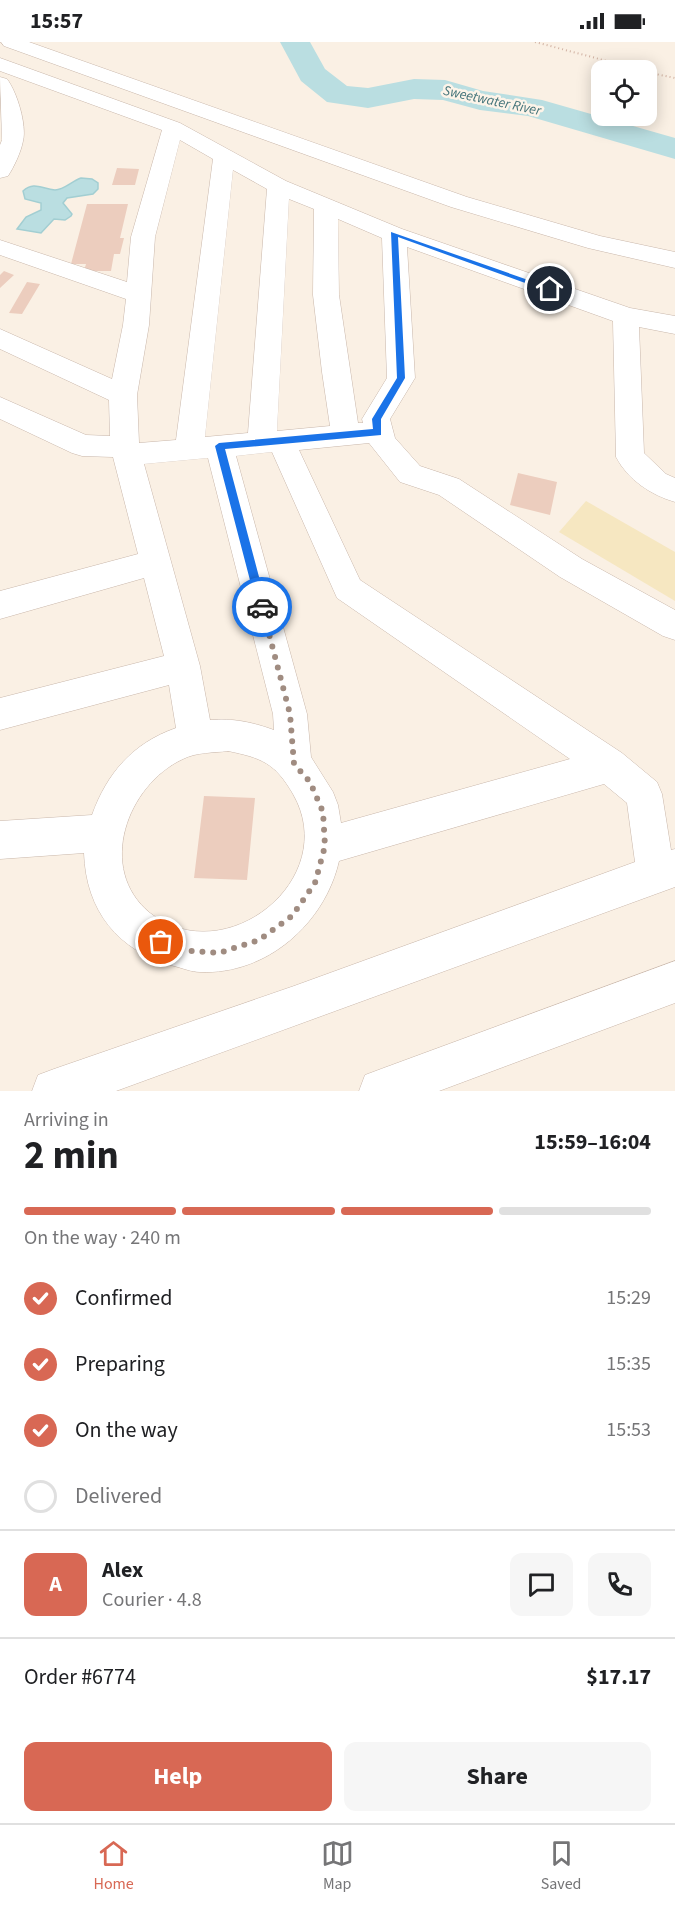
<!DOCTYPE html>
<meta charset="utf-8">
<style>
:root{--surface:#fff;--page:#f6f6f6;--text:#202124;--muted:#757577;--line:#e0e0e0;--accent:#d86854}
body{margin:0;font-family:"Source Sans 3",sans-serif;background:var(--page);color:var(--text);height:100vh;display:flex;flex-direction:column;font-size:22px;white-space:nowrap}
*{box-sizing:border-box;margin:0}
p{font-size:20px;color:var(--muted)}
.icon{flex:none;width:33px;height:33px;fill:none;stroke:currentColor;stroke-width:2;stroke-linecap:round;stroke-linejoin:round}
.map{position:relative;height:1049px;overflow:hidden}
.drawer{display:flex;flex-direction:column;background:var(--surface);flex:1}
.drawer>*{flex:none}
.buttons{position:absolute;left:591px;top:18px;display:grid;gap:12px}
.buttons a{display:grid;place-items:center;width:66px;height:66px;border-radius:12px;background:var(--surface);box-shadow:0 3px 15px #0003;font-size:30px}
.pin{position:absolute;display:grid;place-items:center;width:51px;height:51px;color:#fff;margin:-26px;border:3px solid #fff;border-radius:50%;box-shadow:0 2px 6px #0007}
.courier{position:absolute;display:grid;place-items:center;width:60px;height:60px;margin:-30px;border:4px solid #1a73e8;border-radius:50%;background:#fff;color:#222;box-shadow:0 2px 8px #0007}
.headline em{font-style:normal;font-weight:700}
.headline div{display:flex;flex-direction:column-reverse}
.headline{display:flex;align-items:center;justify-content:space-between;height:102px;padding:0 24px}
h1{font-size:39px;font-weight:700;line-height:45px}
.bar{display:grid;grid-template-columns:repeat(4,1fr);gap:9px 6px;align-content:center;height:72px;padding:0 24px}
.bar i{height:8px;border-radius:4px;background:var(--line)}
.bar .on{background:var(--accent)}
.bar p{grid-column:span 4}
.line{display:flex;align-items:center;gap:15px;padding:0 24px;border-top:2px solid var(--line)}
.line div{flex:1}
.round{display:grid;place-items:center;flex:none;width:63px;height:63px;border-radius:12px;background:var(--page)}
ol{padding:0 24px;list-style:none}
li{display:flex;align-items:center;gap:18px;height:66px}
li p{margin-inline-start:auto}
li .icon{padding:6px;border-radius:50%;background:var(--accent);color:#fff;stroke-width:4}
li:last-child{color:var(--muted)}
li i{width:33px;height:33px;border:3px solid var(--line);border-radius:50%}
.button{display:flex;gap:12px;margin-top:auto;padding:12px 24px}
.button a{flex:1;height:69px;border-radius:12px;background:var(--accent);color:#fff;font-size:24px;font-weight:700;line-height:69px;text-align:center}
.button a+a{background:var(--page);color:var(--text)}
.status{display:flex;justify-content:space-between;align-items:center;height:42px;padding:0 30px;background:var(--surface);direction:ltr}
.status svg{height:16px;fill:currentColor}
.tab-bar{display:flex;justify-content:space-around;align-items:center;height:84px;border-top:2px solid var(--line);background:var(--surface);font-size:16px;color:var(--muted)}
.tab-bar a{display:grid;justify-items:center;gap:3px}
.tab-bar .on{color:var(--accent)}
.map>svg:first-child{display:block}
</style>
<div class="status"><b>15:57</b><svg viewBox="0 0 49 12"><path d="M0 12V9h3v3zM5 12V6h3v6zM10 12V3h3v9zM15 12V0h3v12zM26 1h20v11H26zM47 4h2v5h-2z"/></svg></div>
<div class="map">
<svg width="675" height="1049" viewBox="0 0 675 1049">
<rect width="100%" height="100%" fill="#faf0e4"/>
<path fill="#f6e7c1" d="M586,459L675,510V559L559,490Z"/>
<path fill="#badee1" stroke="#a2ced2" stroke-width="1.5" d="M81,136L92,137L98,141V147L93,152L67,156L63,161L72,172L71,174L65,178L54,177L41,191L17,187L26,175L41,168V161L25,157L23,149C34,139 42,147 55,148C64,148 72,139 81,136Z"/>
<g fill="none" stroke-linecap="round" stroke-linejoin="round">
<path fill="#badee1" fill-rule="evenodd" d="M280,0H310L325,27L347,44L368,46L414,37L445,38L483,49L542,58L675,96V117L528,74L480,68L443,58L414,57L368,66L327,60L301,39Z"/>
</g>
<path fill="#eccdbe" d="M117,126L139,127L135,143H112Z
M87,162H128L120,196H124L120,212H114L111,229H84L86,222H71Z
M4,229L14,233L0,246V233Z
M27,240L40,242L22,272L9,271Z
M518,431L557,440L550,473L510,463Z
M204,754L255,756L247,838L194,836Z"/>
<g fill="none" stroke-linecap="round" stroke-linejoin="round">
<g stroke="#c9b7ab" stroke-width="1">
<path id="minor" d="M1,0H29L467,155L600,194L675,210V226L588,206L451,165L4,4Z
M0,16L180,81L286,139L402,187L630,266L675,274V292L639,285L644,411L666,432L675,436V460C651,453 628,438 616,415L613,279L407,205L415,336L390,377L395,396L420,424L459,437L582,517L675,568V598L663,594L560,535L439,453L400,440L369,401L299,408L360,538L622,711L657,740L662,752L671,808L675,807V845L116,1049H32L38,1033L54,1027L294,944L635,820L627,761L604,742L339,819C325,881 267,933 200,930C192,930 182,926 174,924C118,909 86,869 84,811L0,817V779L92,773C107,731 133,701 176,686L169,643L0,688V656L164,614L144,536L0,577V549L138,512L113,415L82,414L72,411L0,377V355L86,393L110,394L109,358L0,307V287L112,337L123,283L126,257L0,213V198L127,240L131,195L162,88L0,29ZM180,98L213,117L176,398L139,401L137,353L149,283L155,195ZM233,128L267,147L248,391L205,395ZM289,157L314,167L313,253L322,330L330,384L277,389ZM338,177L382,196L387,336L362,377L363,381H358L339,253ZM272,410L337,556L570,717L341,781L338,763L333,750L311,715L307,672L236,414ZM208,416L273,672L274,688C252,680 232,676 210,678L200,624L144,422ZM228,709C262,716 275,721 293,752C342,837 225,930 150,871C96,827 127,743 183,717C197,710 213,711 228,709Z
M0,35L7,37C17,50 27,83 23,99C21,110 14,125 8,134L0,136V103L2,98Z
M675,919V961L439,1049H359L365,1033L381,1027Z"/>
</g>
<path stroke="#d1b1a2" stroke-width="2" stroke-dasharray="1 3" stroke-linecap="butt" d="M535,0L641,28
M646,30L675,36"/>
<use href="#minor" fill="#fff" fill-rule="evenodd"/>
</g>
<path fill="#1a73e8" d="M391,190L554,247L547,249L398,195L405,336L381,377V393L225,407L267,565L262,569L257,565L215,404L219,401L373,387L372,377L397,336Z"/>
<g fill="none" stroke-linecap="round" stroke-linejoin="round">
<path stroke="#a08c81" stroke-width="6" stroke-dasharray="0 10.8" d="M161,900L179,908L219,911L259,898L292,874L315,841L325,804L323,770L310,740L294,722L290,672L262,565"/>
</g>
<g text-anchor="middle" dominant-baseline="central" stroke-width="5" stroke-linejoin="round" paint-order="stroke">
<g font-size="14" font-style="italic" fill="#45757b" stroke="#fdf4e9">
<text transform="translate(492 59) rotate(12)">Sweetwater River</text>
</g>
</g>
</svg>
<div class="buttons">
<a><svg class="icon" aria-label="locate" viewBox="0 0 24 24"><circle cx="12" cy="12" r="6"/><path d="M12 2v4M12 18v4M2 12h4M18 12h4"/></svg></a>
</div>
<div class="pin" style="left:161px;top:900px;background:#ea580c"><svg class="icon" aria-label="bag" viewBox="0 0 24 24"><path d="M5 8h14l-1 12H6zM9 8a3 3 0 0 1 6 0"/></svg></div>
<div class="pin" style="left:550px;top:247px;background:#1f2937"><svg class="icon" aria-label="home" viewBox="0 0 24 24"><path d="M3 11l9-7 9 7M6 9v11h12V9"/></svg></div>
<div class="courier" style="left:262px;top:565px"><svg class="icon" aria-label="car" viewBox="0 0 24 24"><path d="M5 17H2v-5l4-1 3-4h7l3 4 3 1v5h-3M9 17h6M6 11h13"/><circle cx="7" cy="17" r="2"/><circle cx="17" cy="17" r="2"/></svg></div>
</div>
<section class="drawer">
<div class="headline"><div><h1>2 min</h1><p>Arriving in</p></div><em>15:59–16:04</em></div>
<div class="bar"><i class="on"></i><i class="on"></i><i class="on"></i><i></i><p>On the way · 240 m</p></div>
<ol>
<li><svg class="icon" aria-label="check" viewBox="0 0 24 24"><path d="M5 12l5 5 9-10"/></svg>Confirmed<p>15:29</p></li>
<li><svg class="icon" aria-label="check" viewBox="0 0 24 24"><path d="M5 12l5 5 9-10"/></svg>Preparing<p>15:35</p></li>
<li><svg class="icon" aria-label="check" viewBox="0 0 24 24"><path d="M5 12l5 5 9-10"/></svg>On the way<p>15:53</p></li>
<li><i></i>Delivered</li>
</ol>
<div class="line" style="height:108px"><b class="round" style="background:var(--accent);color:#fff">A</b><div><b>Alex</b><p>Courier · 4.8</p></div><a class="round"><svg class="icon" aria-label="chat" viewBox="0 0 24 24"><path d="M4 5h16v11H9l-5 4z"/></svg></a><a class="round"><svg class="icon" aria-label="phone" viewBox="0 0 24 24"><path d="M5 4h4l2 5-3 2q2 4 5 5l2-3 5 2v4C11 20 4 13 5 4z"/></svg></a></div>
<div class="line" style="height:78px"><div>Order #6774</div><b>$17.17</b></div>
<div class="button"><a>Help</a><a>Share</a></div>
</section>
<nav class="tab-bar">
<a class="on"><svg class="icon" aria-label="home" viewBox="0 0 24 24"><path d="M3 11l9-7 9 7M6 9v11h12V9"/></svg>Home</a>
<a><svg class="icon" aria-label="map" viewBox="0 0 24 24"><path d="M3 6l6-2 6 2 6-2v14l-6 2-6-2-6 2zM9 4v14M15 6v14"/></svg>Map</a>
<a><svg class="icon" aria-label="saved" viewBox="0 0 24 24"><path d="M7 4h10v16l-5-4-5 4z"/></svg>Saved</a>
</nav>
